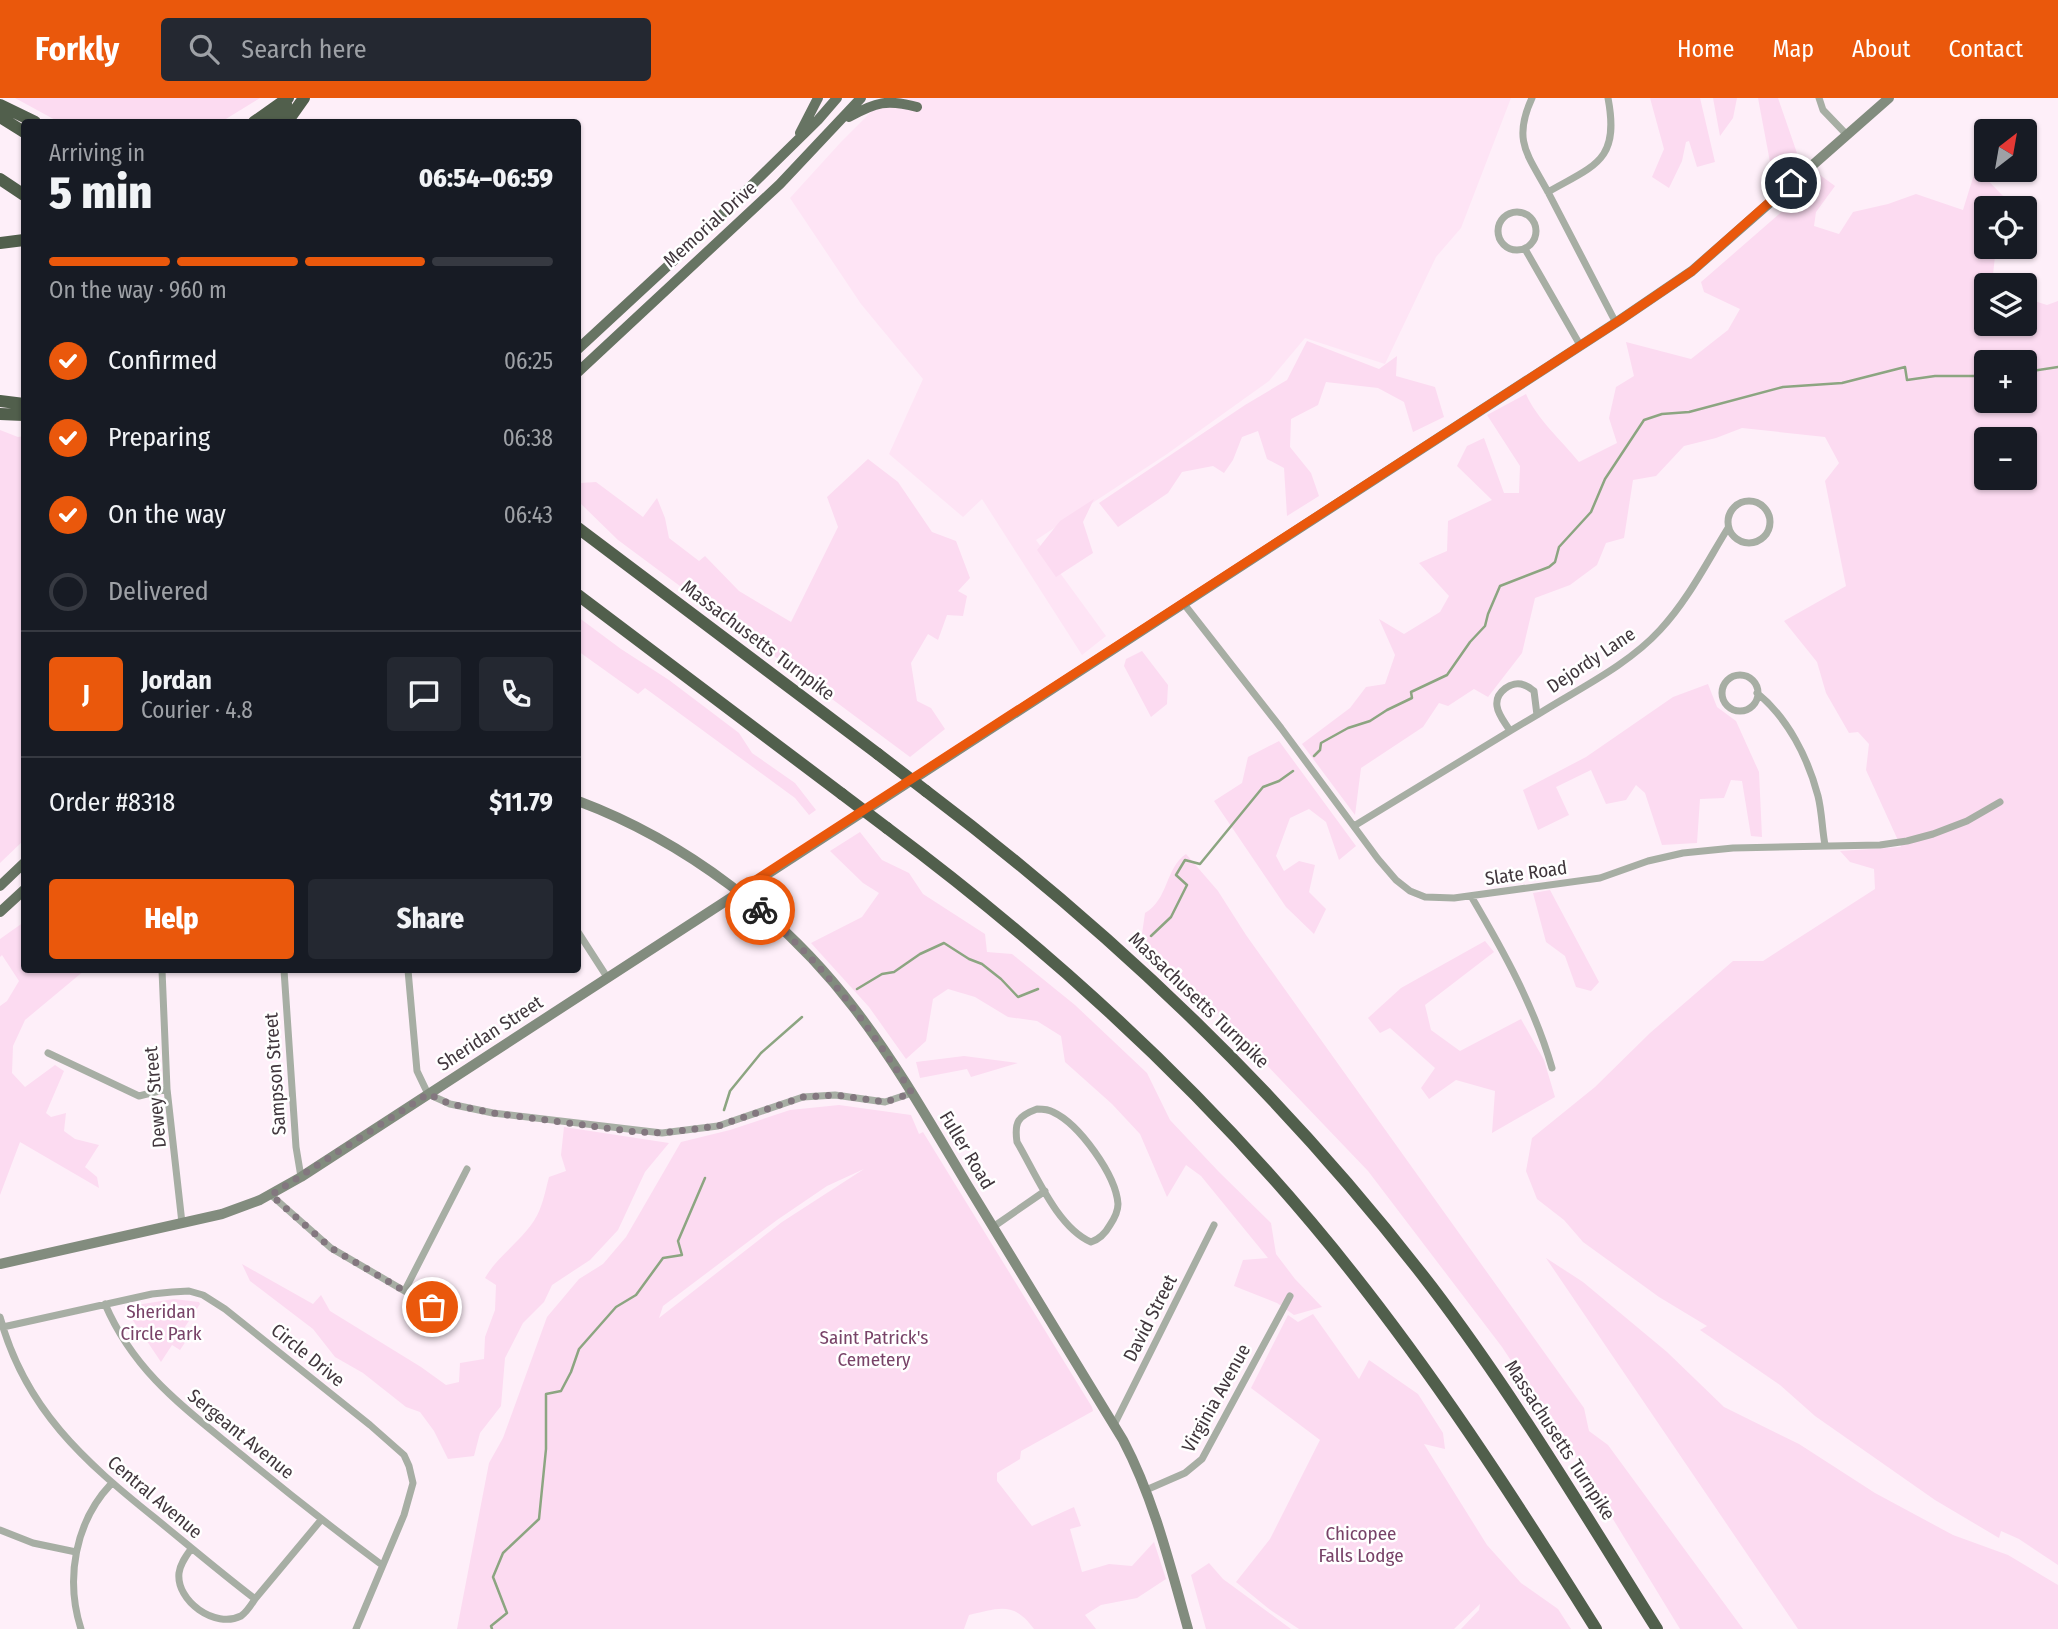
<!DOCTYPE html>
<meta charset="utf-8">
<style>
:root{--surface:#171b24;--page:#242831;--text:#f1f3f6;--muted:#9ea1a6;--line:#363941;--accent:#ea580c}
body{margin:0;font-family:"Fira Sans Condensed",sans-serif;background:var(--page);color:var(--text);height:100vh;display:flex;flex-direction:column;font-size:26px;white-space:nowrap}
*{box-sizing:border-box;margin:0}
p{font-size:23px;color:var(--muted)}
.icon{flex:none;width:38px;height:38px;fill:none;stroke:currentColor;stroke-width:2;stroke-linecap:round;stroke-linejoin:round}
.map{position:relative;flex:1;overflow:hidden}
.drawer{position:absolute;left:21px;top:21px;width:560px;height:854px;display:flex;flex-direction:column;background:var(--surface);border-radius:7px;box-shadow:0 2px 5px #0004}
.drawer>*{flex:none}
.needle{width:46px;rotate:31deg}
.tools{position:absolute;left:1974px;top:21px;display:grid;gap:14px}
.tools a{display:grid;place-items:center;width:63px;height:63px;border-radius:7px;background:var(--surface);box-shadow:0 2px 5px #0004;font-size:35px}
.pin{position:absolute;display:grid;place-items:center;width:60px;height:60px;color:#fff;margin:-30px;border:4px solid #fff;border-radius:50%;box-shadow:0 2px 7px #0007}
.courier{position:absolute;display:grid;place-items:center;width:70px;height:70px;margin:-35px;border:5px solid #ea580c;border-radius:50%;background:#fff;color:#222;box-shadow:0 2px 9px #0007}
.summary em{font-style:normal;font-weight:800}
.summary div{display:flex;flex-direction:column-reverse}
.summary{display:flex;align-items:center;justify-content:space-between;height:119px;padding:0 28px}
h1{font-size:46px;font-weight:800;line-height:52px}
.bar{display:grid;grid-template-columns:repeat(4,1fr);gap:10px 7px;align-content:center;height:84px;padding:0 28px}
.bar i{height:9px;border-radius:5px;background:var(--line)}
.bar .on{background:var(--accent)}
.bar p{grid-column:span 4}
.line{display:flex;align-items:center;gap:18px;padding:0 28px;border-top:2px solid var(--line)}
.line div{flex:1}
.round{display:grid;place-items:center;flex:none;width:74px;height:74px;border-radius:7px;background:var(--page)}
ol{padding:0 28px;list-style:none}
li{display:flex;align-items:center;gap:21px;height:77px}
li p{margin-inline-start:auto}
li .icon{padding:7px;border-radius:50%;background:var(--accent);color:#fff;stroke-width:4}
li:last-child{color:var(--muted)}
li i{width:38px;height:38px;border:4px solid var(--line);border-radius:50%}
.cta{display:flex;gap:14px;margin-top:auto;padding:14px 28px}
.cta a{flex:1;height:80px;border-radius:7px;background:var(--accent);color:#fff;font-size:28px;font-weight:800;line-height:80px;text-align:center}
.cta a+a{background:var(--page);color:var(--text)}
header{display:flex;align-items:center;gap:42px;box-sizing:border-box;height:98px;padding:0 35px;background:var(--accent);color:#fff}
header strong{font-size:33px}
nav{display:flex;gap:38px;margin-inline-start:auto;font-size:24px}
.search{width:490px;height:63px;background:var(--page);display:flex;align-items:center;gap:18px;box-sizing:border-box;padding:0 24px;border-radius:7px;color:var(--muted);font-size:26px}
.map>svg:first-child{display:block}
</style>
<header>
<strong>Forkly</strong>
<div class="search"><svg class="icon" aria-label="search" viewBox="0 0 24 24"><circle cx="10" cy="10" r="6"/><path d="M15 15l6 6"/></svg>Search here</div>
<nav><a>Home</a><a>Map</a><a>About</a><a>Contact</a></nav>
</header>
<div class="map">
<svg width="2058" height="1531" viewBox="0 0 2058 1531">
<rect width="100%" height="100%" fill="#feeff9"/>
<path fill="#fee4f5" d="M885,0H1511L1461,130L1436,159L1385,266L1305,240L1269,283L1167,356L1036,442L1106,538L1082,557L982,401L963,419L889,356L923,281L861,206L790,100L841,44Z"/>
<path fill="#fcdbf1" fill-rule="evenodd" d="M15,0H260L221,24H59Z
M1650,0H1700L1715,64L1697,69L1689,43L1686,44L1682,63L1669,90L1652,79L1664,51Z
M1713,0H1737L1733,20L1720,38Z
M1758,0H1778L1798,58L1773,80Z
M1976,70L2002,97L2024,110H1986V149H1996L1992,186L1995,187H1986V226H2025V200L2047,207L2058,203V1467L2019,1441L2001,1433L1999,1440L1935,1402L1815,1318L1780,1287L1700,1232L1707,1228L1659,1199L1583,1144L1564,1122L1537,1101L1526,1073L1532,1040L1595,989L1650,935L1733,863H1763L1875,791L1874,771L1850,764L1840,753L1901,749L1866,672L1869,646L1858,634L1849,635L1826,595L1817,564L1784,523L1846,488L1825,383L1839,365L1825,339L1742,330L1716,340L1684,348L1656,378L1633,382L1624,440L1606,445L1597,467L1570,487L1535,500L1522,555L1488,599L1474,591L1448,608L1439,605L1423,629L1361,670L1355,717L1302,646L1350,610L1366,589L1385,586L1395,557L1379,521L1404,536L1440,514L1449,498L1419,465L1447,453L1448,423L1492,402L1457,368L1467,348L1484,340L1504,395H1519L1520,368L1487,317L1526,296C1537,321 1561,342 1579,364L1617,345L1609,320L1616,289L1634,278L1626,244L1691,261L1728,232L1740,211L1704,194L1701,184L1800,98L1820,77L1835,88L1816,114L1814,128L1839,136L1853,114L1888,106L1916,96L1963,112ZM1986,264H2025V303H1986ZM1986,341H2025V380H1986Z
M1307,243L1379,271L1397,258L1396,278L1435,289L1444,319L1413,334L1404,304L1378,290L1326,284L1318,307L1291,321L1290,349L1311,375L1319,398L1287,418L1284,370L1267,361L1258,333L1242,339L1233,362L1224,375L1213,368L1182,374L1168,395L1118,429L1099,405L1245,307L1287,282Z
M0,332L18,339L24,338V742L0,765Z
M868,361L898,384L932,434L956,443L970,480L958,493L967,498L963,518L947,517L938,542L928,536L911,565L917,603L931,610L945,631L910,659L618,442L578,403L580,385L596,384L643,419L657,400L665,420L669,440L699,463L705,458L739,493L791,524L838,429L827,399Z
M1094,401L1083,424L1093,455L1056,479L1037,452L1060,423Z
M578,519L621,551L669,582L739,635L752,655L795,685L816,712L809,717L795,700L645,590L638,596L578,553Z
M1142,553L1168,587L1167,606L1151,619L1124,568L1126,561Z
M1708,586L1717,609L1736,623L1759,674L1762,739L1751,738L1742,683L1731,682L1724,700L1700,701L1697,745L1662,747L1645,695L1636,687L1626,702L1606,706L1591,672L1556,689L1569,717L1538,732L1523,692L1586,659L1673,599Z
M1279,643L1356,748L1339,762L1326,724L1309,711L1290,720L1276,758L1284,773L1299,763L1315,767L1309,794L1326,811L1314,836L1286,809L1214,703L1242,685L1248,659Z
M860,734L882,762L909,775L923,796L985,836L987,854L1012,856L1075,907L1147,975L1170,1022L1219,1074L1271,1125L1276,1156L1295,1181L1322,1209L1294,1217L1277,1205L1234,1188L1243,1162L1268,1160L1201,1078L1186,1067L1167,1099L1140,1036L1112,1006L1065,964L1061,938L1037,923L1008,919L975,899L948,891L933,901L926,943L906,961L869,909L811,845L862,819L879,795L863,785L830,753Z
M1186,756L1218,793L1246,837L1584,1310L1589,1333L1608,1347L1743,1531H1680L1580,1367L1502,1249L1368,1073L1219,917L1141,843L1145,815C1169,801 1165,770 1186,756Z
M1550,792L1599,884L1591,893L1576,889L1565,858L1546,844L1533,795Z
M24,824V872H85L25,922L13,948L12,975L25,989L55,967L64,973L46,1015L51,1019L66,1015L64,1033L75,1041L99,1047L85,1069L97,1079L99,1090L20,1044L0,1097V908L7,903L19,883L2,857L0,859V841Z
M1485,843L1494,854L1425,907L1431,932L1460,953L1521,921L1544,962L1555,999L1492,1035L1495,993L1456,982L1429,1001L1421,990L1435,970L1390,930L1380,935L1368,920L1401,890Z
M964,958L1018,965L971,979L967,971L920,980L916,964Z
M839,1007L911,1017L919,1036L923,1034L1092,1309L1093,1313L1021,1353L1020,1361L997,1375V1383L1032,1428L1074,1409L1081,1428L1070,1431L1082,1474L1109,1466L1132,1468L1154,1444L1166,1481L1137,1500L1101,1507L1085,1517L1096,1531H1034C1014,1503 999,1510 969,1517L964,1531H457L489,1365L503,1340L547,1219L579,1181L603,1166L626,1139L681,1044L730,1032L790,1012ZM864,1071L782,1124L659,1220L663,1208L777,1122L827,1088Z
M564,1029L669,1045L645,1074L618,1132L590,1162L552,1187L544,1204L523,1225L505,1260L501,1308L480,1335L474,1358L448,1361L434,1333L420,1314L406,1309L363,1275L335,1259L313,1231L250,1183L242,1166L313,1206L321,1197L330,1213L421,1269L446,1287L459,1284L460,1265L484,1261L485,1239L495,1212L496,1187L485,1180C499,1155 529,1139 540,1111C544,1101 546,1090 549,1079L566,1073L561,1057Z
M1546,1160L1583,1184L1667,1254L1724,1309L1799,1346L1875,1395L1953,1437L2008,1457L2058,1487V1531H1798Z
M174,1201L199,1204L200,1206L179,1238L186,1243L180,1252L172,1247L161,1264L124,1209Z
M1313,1216L1359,1281L1369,1262L1418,1296L1443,1335L1445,1351L1424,1346L1487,1447L1521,1485L1558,1511L1571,1531H1461L1479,1512L1480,1506L1454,1531H1299L1269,1511L1236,1484L1270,1441L1320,1342L1251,1290L1288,1217L1298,1224Z
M1209,1465L1223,1481L1291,1531H1206L1191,1477Z"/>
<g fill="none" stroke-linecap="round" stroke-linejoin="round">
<path stroke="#8ca581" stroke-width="2.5" d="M2025,274L2058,269
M1314,658L1320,652L1321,645L1348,630L1370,623L1387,612L1412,600L1411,594L1447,577L1470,544L1485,528L1488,516L1500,488L1549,469L1555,464L1559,449L1591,414L1605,381L1644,322L1662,316L1689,314L1783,289L1842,285L1905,269L1907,282L1935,278H1976L1978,292H1986
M1151,838L1171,819L1187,787L1176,777L1185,762L1200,766L1263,689L1279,683L1293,673
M857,891L882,876L894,874L920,856L944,845L969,861L982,866L1001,881L1018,899L1038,891
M724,1012L730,993L761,955L802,919
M492,1531L491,1528L507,1515L493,1479L503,1455L539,1421L546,1351V1296L561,1293L571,1274L579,1251L616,1209L636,1197L663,1160L682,1157L678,1143L705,1080"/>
<path stroke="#a7aea4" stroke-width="7" d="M1532,0C1512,43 1528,57 1548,94
M1608,0C1620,63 1595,67 1548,94L1616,225
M1819,0L1823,12L1847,37
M1498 133a19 19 0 1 1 38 0a19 19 0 1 1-38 0Z
M1525,151L1580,247
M1728 424a21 21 0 1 1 42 0a21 21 0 1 1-42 0Z
M1184,506L1281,630L1378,761L1396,782L1410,793L1425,799L1454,800L1600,780L1648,763L1683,755L1733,750L1880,747L1907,743L1933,736L1967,723L2000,704
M1722 595a18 18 0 1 1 36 0a18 18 0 1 1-36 0Z
M1757,595C1788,620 1808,660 1818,698C1822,714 1822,731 1825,747
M1510,633L1537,617
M1354,728L1510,633C1506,626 1498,617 1497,608C1495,594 1512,582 1524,587C1528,588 1531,591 1534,593L1537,617C1578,591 1627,568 1660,532C1688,502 1707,464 1728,430
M1471,798C1504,854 1534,908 1552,970
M578,834L607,879
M162,872L167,991L182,1125
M284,872L296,1049L301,1079
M408,872L417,973L428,996L450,1006L493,1015L662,1035L718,1028L803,999L835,997L885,1004L912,995
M48,955L139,998L167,991
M1037,1011C1042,1011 1048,1011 1053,1014C1079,1026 1116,1077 1118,1106C1118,1113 1114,1121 1110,1127C1105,1136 1100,1141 1091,1144C1057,1129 1036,1076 1017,1044C1014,1024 1018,1018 1037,1011Z
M271,1097L331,1150L432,1209
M993,1129L1045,1093
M405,1192L467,1071
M105,1206C135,1276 186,1311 243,1358C289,1396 335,1432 382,1467
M0,1219C25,1311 84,1363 155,1420C188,1447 221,1475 255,1501L321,1422
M3,1229L152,1196L172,1194L189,1193L203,1197L225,1211L370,1327L404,1357L409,1368L413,1385L404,1417L356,1531
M1114,1327L1214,1127
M1146,1392L1185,1375L1202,1361L1290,1198
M0,1432L33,1445L76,1454
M191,1451C186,1458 180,1466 179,1475C176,1503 215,1531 241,1518C247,1514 251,1507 255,1501
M81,1531C65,1481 75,1424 111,1386"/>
<path stroke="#828c7e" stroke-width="10" d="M578,703C685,743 785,819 854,910C897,966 932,1028 968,1088C1020,1173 1071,1257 1123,1342C1154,1401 1170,1467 1188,1531
M0,1166L222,1116L260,1102L301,1079L1620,222L1692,173L1889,0"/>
<path stroke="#677463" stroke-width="10" d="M849,19C876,4 887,1 917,9
M800,35L818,0
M578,251L697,141L818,22L837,0
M578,274L780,86L861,0
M0,788L24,765
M0,814L24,792"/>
<path stroke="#515f4c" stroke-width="12" d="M0,7L35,24
M0,19L24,34
M254,24L288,0
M273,24L286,6
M287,24L304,0
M0,81L24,97
M0,145L24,142
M0,303L24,306
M0,316L24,317
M578,430L878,656
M578,497L842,696
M926,693C1115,836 1286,999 1431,1188C1514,1297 1584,1415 1657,1531
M887,730C1065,863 1229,1015 1365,1191C1449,1299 1523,1414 1596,1531"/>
<path stroke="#515f4c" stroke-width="12" d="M878,656L926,693
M842,696L887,730"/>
</g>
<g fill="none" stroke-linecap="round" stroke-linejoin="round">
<path stroke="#83777f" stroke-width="7" stroke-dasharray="0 12.6" d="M432,1209L331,1150L271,1097L428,996L450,1006L493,1015L636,1034L662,1035L718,1028L803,999L835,997L885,1004L912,995C865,923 826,868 760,812"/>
<path stroke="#ea580c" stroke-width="9" d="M760,812L737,794L1620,222L1692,173L1791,85"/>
</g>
<g text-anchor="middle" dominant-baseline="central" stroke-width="5" stroke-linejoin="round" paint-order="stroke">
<g font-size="19" fill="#41373d" stroke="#fff">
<text transform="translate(710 126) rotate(-42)">Memorial Drive</text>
<text transform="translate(758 542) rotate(37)">Massachusetts Turnpike</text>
<text transform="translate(1591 562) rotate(-34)">Dejordy Lane</text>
<text transform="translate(1526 775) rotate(-8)">Slate Road</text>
<text transform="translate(1199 902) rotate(44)">Massachusetts Turnpike</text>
<text transform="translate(490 935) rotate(-33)">Sheridan Street</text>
<text transform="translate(275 976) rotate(-94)">Sampson Street</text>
<text transform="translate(155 999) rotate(-95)">Dewey Street</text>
<text transform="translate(967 1052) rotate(59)">Fuller Road</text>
<text transform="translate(1150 1220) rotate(-63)">David Street</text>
<text transform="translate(308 1257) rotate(39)">Circle Drive</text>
<text transform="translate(1216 1300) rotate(-61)">Virginia Avenue</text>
<text transform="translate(241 1336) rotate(39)">Sergeant Avenue</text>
<text transform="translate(1560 1342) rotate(57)">Massachusetts Turnpike</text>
<text transform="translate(155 1399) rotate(40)">Central Avenue</text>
</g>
<g font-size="19" fill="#784368" stroke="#fff">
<text x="161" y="1213">Sheridan<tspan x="161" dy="22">Circle Park</tspan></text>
<text x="874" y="1239">Saint Patrick's<tspan x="874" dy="22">Cemetery</tspan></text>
<text x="1361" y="1435">Chicopee<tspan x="1361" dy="22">Falls Lodge</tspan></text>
</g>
</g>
</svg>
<div class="tools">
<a><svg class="needle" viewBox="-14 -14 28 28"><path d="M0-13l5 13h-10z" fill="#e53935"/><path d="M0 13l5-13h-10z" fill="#9ea1a6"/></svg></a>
<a><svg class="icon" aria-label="locate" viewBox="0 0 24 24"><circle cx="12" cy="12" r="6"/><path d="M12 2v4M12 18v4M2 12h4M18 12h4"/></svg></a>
<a><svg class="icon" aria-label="layers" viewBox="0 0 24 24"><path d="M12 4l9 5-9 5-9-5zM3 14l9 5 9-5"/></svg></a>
<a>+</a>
<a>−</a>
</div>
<div class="pin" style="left:432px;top:1209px;background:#ea580c"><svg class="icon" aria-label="bag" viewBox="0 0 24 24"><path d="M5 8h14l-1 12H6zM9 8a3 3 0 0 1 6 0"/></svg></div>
<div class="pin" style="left:1791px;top:85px;background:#1f2937"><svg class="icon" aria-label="home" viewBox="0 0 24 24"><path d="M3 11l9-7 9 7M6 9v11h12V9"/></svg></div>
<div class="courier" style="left:760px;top:812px"><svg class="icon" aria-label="bike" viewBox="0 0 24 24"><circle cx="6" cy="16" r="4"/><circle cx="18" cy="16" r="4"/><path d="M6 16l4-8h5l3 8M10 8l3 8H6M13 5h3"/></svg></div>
<section class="drawer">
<div class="summary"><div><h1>5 min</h1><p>Arriving in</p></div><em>06:54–06:59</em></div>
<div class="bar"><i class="on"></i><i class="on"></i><i class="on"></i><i></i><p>On the way · 960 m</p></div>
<ol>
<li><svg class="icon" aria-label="check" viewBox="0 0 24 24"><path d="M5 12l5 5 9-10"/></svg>Confirmed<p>06:25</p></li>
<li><svg class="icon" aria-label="check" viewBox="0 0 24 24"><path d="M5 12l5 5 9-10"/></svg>Preparing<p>06:38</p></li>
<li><svg class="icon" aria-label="check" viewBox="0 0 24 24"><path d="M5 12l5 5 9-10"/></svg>On the way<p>06:43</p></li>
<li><i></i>Delivered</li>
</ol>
<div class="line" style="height:126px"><b class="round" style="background:var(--accent);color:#fff">J</b><div><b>Jordan</b><p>Courier · 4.8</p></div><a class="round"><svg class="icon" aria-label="chat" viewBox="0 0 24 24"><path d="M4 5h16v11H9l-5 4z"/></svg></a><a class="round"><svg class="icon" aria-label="phone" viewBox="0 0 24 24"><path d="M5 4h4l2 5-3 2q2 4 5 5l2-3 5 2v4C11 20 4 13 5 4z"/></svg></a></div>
<div class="line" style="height:91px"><div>Order #8318</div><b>$11.79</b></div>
<div class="cta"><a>Help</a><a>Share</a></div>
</section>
</div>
